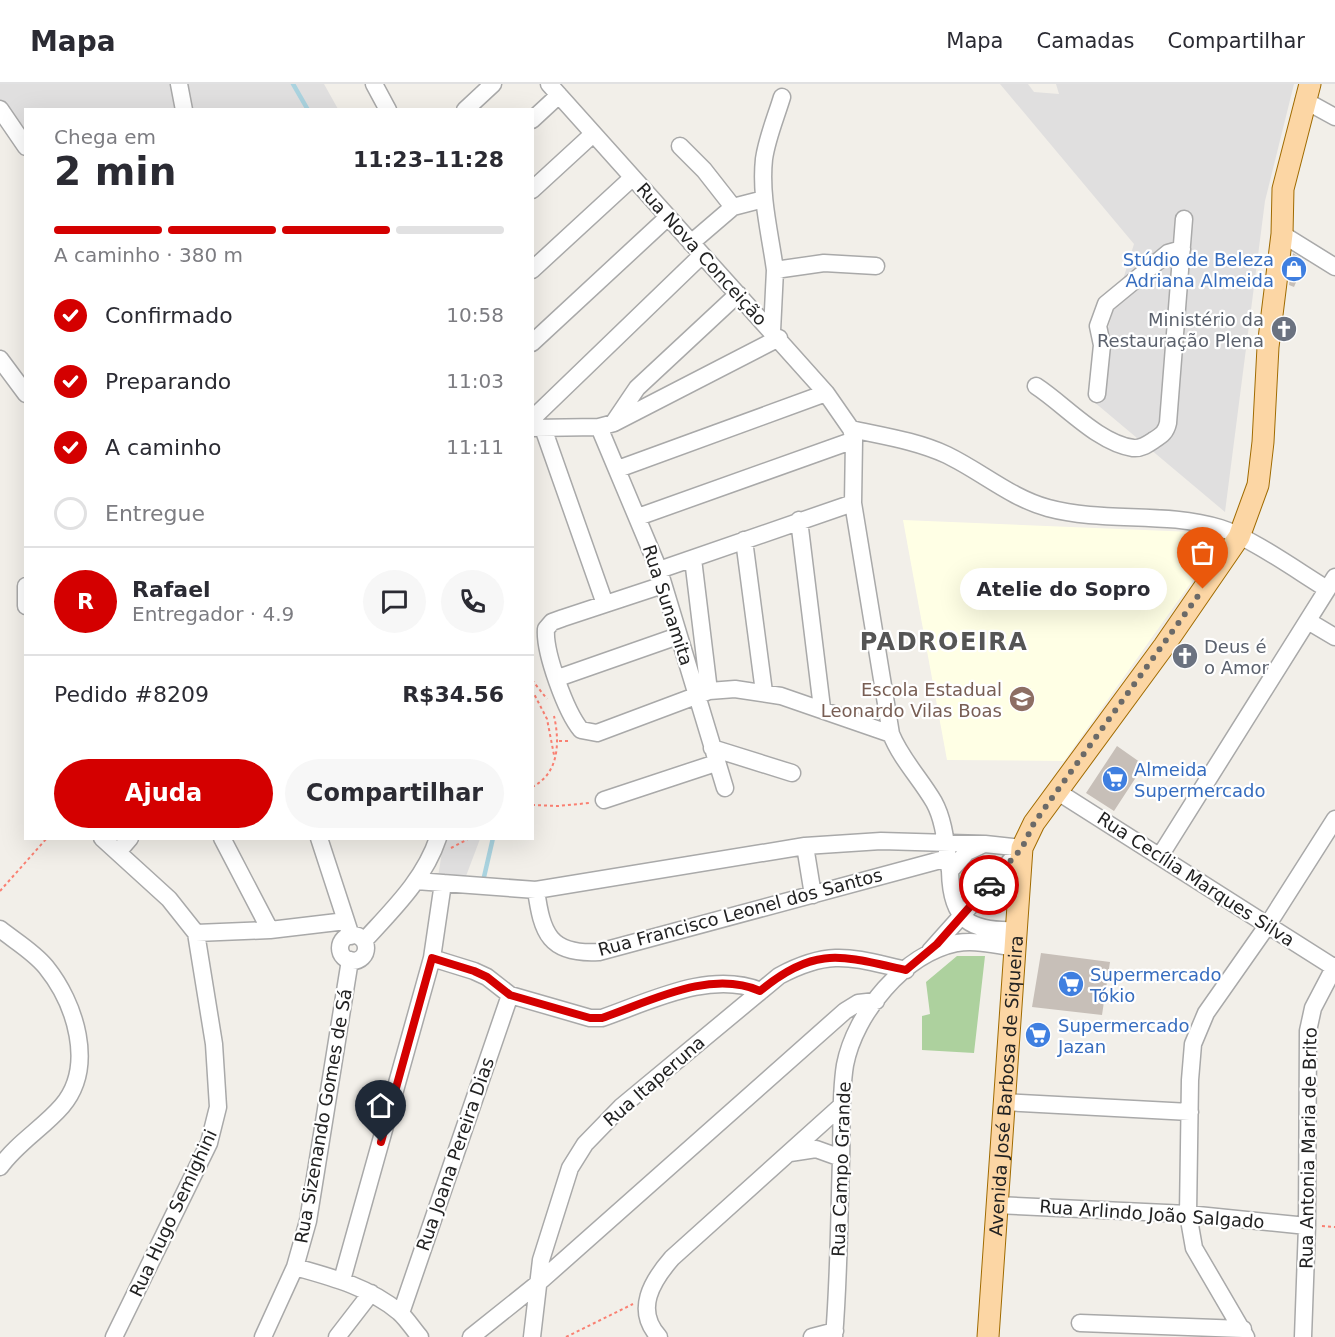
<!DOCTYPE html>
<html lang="pt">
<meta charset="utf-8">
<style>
:root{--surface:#fff;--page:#f7f7f7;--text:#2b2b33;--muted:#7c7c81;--line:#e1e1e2;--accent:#d40000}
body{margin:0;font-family:"DejaVu Sans",sans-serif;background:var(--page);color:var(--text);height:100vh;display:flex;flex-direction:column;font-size:22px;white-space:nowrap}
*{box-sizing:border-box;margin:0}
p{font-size:20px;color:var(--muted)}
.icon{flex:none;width:33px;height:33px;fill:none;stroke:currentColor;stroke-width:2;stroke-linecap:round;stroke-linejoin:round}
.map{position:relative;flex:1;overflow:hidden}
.details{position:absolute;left:24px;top:24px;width:510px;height:732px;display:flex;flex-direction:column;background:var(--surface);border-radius:0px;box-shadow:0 6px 24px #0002}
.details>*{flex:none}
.pin{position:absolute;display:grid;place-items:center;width:51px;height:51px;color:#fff;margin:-62px -26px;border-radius:50% 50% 50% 0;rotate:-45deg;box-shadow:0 0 6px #0007}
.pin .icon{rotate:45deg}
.courier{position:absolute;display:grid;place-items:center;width:60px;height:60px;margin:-30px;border:4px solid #d40000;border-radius:50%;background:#fff;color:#222;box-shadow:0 2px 8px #0007}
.bubble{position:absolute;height:42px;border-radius:21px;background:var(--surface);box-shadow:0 6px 24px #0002;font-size:20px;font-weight:800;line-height:42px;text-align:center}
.summary em{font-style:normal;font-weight:800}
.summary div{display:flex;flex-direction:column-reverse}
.summary{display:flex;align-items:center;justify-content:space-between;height:102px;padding:0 30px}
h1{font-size:39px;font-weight:800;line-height:45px}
.bar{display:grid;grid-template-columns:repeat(4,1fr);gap:9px 6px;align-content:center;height:72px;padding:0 30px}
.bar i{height:8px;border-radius:4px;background:var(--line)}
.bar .on{background:var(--accent)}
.bar p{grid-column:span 4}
.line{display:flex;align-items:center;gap:15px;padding:0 30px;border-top:2px solid var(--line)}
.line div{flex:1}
.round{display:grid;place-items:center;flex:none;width:63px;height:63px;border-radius:32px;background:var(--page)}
ol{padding:0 30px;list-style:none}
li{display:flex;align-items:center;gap:18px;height:66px}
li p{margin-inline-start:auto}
li .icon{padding:6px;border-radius:50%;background:var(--accent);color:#fff;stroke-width:4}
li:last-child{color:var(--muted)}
li i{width:33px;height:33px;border:3px solid var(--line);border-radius:50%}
.cta{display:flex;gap:12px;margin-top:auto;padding:12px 30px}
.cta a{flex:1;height:69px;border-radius:36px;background:var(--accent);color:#fff;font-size:24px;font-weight:800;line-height:69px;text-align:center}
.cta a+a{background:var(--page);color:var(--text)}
header{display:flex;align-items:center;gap:36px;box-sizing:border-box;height:84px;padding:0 30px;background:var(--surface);border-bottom:2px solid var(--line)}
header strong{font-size:28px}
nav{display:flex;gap:33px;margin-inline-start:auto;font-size:21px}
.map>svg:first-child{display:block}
</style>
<header>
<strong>Mapa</strong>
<nav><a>Mapa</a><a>Camadas</a><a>Compartilhar</a></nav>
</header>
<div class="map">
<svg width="1335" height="1253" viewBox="0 0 1335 1253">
<rect width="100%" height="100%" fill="#f2efe9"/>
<path fill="#e0dfdf" d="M0,0H324L338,25L26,26L25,53L0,16Z
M1000,0H1028L1034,8L1059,10L1056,0H1294L1265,117L1225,428L1087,312L1134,160Z
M444,755H480L460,808L437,799Z"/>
<path fill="#ffffe5" d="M903,436L1193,448L1205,458L1210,472L1064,677L947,676Z"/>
<path fill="#add19e" d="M957,872H985L974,969L922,966V932L930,930L926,898Z"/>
<path fill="#c8facc" d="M988,778L996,780L1008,797L1006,817L992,830C965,824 962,820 957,793L970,779Z"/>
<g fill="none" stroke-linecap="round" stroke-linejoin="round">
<path stroke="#aad3df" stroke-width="4.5" d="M293,0L308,26
M484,793L493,754"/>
</g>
<path fill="#c7bfb8" d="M1293,169L1305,177L1294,203L1289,201Z
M1117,662L1144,681L1114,727L1086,709Z
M1041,869L1110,878L1102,931L1032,923Z"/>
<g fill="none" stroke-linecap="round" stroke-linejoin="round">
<g stroke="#a9a9a9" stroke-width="19">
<path id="minor" d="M179,0L184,26
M374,0L388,26
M549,0L826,309L851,345L854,356L853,419L891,650C901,675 920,694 934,718C945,738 946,764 950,787
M782,13C776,33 767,54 764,75C760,112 770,149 775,186L824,179L876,182
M1304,16L1335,33
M0,25L26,63
M465,26L493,0
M532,36L559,11
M680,62L704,86L733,123
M532,106L593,50
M1282,150L1335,183
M691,159L733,123L764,115
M532,186L632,94
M772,247L775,186
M532,259L668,133
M0,275L26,310
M1036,302C1064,320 1098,359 1133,364C1141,365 1148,360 1154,356C1162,351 1166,348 1168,339L1184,135
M1097,310L1102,261L1098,242L1106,220L1168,169L1182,165
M532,335L702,171
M614,338L637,304L738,210
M599,343L659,486L725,704
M532,344L599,343L614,339L779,254
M543,344L605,520
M851,345C883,352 917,357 947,371C982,388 1011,414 1048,424C1104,439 1165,427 1220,444C1250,453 1299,488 1327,505
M618,385L826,309
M638,433L854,356
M799,436L822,624
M744,456L764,608
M693,475L709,607
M659,486L853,419
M663,501L563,534L552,538L546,545C544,568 566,628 581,646L597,649L709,607L735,605L781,612L891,650
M26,502V522
M1308,537L1335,553
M558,594L678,552
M712,664L792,689
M1058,708L1335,884
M604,716L716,679
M102,754L169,815L196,849L214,960L218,1023L209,1059L114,1253
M222,754L270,846
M319,754L351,852
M984,760L967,768L950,787C951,836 969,848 1017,846
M805,762L813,811
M118,768L130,754
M1160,772L1335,493
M416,797L536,806L805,762L881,757L985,760L1022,764
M536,806C542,849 549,871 599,868L948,774
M0,845C15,857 34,868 46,883C75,919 96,982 62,1022C43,1044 17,1059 0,1083
M196,849L270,846L346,837
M340 864a13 13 0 1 1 26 0a13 13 0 1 1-26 0Z
M364,857C392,826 424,796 438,754
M930,867L1022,764
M432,874L474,887L487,893L510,911L590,934H602C651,917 710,886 761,907
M1003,1018L1190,1028
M790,1069L816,1065L841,1074
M996,1121L1188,1130L1307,1142
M295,1183C331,1193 369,1203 399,1228C407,1235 413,1245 420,1253
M342,1196L432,874L443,799
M401,1229L510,911
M1080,1239L1243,1245
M263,1253L295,1183L308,1137L350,876
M337,1253L371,1209
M471,1253L536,1201L845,927L858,919L876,917
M532,1253L541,1176L570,1084L585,1060L621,1023L779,892C831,864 852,874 906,886
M659,1253C634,1226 652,1197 672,1174L841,1022
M812,1253L835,1247
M834,1253C839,1194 839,1135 841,1076C842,1044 840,1012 845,981C855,929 904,870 957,859C976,856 997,861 1015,864
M1246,1253L1194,1164L1188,1130L1190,996L1193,960L1206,929L1267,842L1335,735
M1303,1253L1307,1142L1308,947L1313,924L1335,882"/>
</g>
<g stroke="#a06b00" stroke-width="23">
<g id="major">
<path id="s1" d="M988,1253L1022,764L1034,739L1164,562L1239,453L1258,401L1263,358L1268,263L1282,150L1283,105L1310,0"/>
</g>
</g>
<path stroke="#fa8072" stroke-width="2" stroke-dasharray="3 3" stroke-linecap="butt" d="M532,596L547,615
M532,606L547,635L554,671
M559,657H569
M532,703C559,690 560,658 554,632
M532,721L558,722L589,719
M451,764L470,754
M0,807L47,754
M1322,1142L1335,1143
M566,1253L633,1220"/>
<use href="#minor" stroke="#fff" stroke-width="16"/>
<use href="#major" stroke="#fcd6a4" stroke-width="21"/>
</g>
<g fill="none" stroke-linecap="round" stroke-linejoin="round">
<path stroke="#6b6a68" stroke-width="6" stroke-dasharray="0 10.8" d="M989,801L1022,764L1034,739L1203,505"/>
<path stroke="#d40000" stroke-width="8" d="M381,1058L432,874L474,887L487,893L510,911L590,934H602C651,917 710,885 760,907C815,861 842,872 906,886L937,860L989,801"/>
</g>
<defs>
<g id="shop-disc" transform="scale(1.35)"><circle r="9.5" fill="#3f7fe0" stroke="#fff"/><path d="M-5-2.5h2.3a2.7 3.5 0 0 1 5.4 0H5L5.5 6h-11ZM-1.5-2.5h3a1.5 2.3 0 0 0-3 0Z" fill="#fff"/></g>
<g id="church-disc" transform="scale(1.35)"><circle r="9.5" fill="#6b7280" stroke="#fff"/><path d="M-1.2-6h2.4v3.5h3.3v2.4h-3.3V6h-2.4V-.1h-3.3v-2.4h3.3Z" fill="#fff"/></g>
<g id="school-disc" transform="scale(1.35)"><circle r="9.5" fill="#8d6e63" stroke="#fff"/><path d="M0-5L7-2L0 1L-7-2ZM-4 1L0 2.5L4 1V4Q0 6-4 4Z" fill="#fff"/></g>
<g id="supermarket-disc" transform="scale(1.35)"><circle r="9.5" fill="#3f7fe0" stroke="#fff"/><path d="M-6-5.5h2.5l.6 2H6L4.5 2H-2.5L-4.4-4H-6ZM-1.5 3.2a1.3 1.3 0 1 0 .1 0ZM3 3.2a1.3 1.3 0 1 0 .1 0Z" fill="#fff"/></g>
</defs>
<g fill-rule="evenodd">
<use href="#shop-disc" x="1294" y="185"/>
<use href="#church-disc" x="1284" y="245"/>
<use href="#church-disc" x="1185" y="572"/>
<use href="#school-disc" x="1022" y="615"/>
<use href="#supermarket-disc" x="1115" y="695"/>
<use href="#supermarket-disc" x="1071" y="900"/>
<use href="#supermarket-disc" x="1038" y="951"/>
</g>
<g text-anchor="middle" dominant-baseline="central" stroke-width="4.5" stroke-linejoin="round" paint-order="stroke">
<g font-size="18" fill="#222" stroke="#fff">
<text transform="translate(702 170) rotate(48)">Rua Nova Conceição</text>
<text transform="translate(668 521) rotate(72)">Rua Sunamita</text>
<text transform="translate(1196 795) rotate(33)">Rua Cecília Marques Silva</text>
<text transform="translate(740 828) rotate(-15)">Rua Francisco Leonel dos Santos</text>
<text transform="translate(654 997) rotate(-41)">Rua Itaperuna</text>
<text stroke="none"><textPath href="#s1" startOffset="252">Avenida José Barbosa de Siqueira</textPath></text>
<text transform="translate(323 1032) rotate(-80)">Rua Sizenando Gomes de Sá</text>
<text transform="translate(1308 1064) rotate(-89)">Rua Antonia Maria de Brito</text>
<text transform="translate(455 1070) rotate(-71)">Rua Joana Pereira Dias</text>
<text transform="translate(841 1085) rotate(-88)">Rua Campo Grande</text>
<text transform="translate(173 1129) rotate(-65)">Rua Hugo Semighini</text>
<text transform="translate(1152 1130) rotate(4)">Rua Arlindo João Salgado</text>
</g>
<g font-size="18" fill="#366cbe" stroke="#fff" text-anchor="start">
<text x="1274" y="175" text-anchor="end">Stúdio de Beleza<tspan x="1274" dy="21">Adriana Almeida</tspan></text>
<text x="1134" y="685">Almeida<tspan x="1134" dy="21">Supermercado</tspan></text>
<text x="1090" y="890">Supermercado<tspan x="1090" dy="21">Tókio</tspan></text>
<text x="1058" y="941">Supermercado<tspan x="1058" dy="21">Jazan</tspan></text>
</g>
<g font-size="18" fill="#5b616d" stroke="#fff" text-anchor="end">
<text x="1264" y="235">Ministério da<tspan x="1264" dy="21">Restauração Plena</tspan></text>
<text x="1204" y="562" text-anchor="start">Deus é<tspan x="1204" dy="21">o Amor</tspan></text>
</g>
<g font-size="18" fill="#785e54" stroke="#fff" text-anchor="end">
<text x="1002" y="605">Escola Estadual<tspan x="1002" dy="21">Leonardo Vilas Boas</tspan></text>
</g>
<g font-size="24" font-weight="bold" letter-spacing="1.5" fill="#555" stroke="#fff">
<text x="944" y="558">PADROEIRA</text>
</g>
</g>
</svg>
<div class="pin" style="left:1203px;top:505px;background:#ea580c"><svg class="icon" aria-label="bag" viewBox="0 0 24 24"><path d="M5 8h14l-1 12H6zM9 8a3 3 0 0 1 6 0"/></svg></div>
<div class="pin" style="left:381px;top:1058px;background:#1f2937"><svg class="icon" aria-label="home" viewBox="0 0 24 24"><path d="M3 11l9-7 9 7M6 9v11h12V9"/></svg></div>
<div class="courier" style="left:989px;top:801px"><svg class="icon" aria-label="car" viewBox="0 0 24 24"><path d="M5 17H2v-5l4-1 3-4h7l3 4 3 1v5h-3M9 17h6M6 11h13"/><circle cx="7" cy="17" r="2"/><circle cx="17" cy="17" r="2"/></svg></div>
<div class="bubble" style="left:960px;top:484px;width:207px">Atelie do Sopro</div>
<section class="details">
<div class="summary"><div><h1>2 min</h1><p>Chega em</p></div><em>11:23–11:28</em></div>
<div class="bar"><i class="on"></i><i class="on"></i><i class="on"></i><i></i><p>A caminho · 380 m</p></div>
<ol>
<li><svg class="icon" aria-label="check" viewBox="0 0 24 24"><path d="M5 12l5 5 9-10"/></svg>Confirmado<p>10:58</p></li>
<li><svg class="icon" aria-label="check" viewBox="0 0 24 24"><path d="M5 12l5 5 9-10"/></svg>Preparando<p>11:03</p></li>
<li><svg class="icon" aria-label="check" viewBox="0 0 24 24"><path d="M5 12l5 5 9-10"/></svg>A caminho<p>11:11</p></li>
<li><i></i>Entregue</li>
</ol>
<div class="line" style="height:108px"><b class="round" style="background:var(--accent);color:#fff">R</b><div><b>Rafael</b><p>Entregador · 4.9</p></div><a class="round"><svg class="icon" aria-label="chat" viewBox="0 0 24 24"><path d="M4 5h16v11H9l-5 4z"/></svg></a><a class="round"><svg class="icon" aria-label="phone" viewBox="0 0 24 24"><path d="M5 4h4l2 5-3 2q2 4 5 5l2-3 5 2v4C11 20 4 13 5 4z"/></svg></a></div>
<div class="line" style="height:78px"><div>Pedido #8209</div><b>R$34.56</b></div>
<div class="cta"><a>Ajuda</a><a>Compartilhar</a></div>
</section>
</div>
